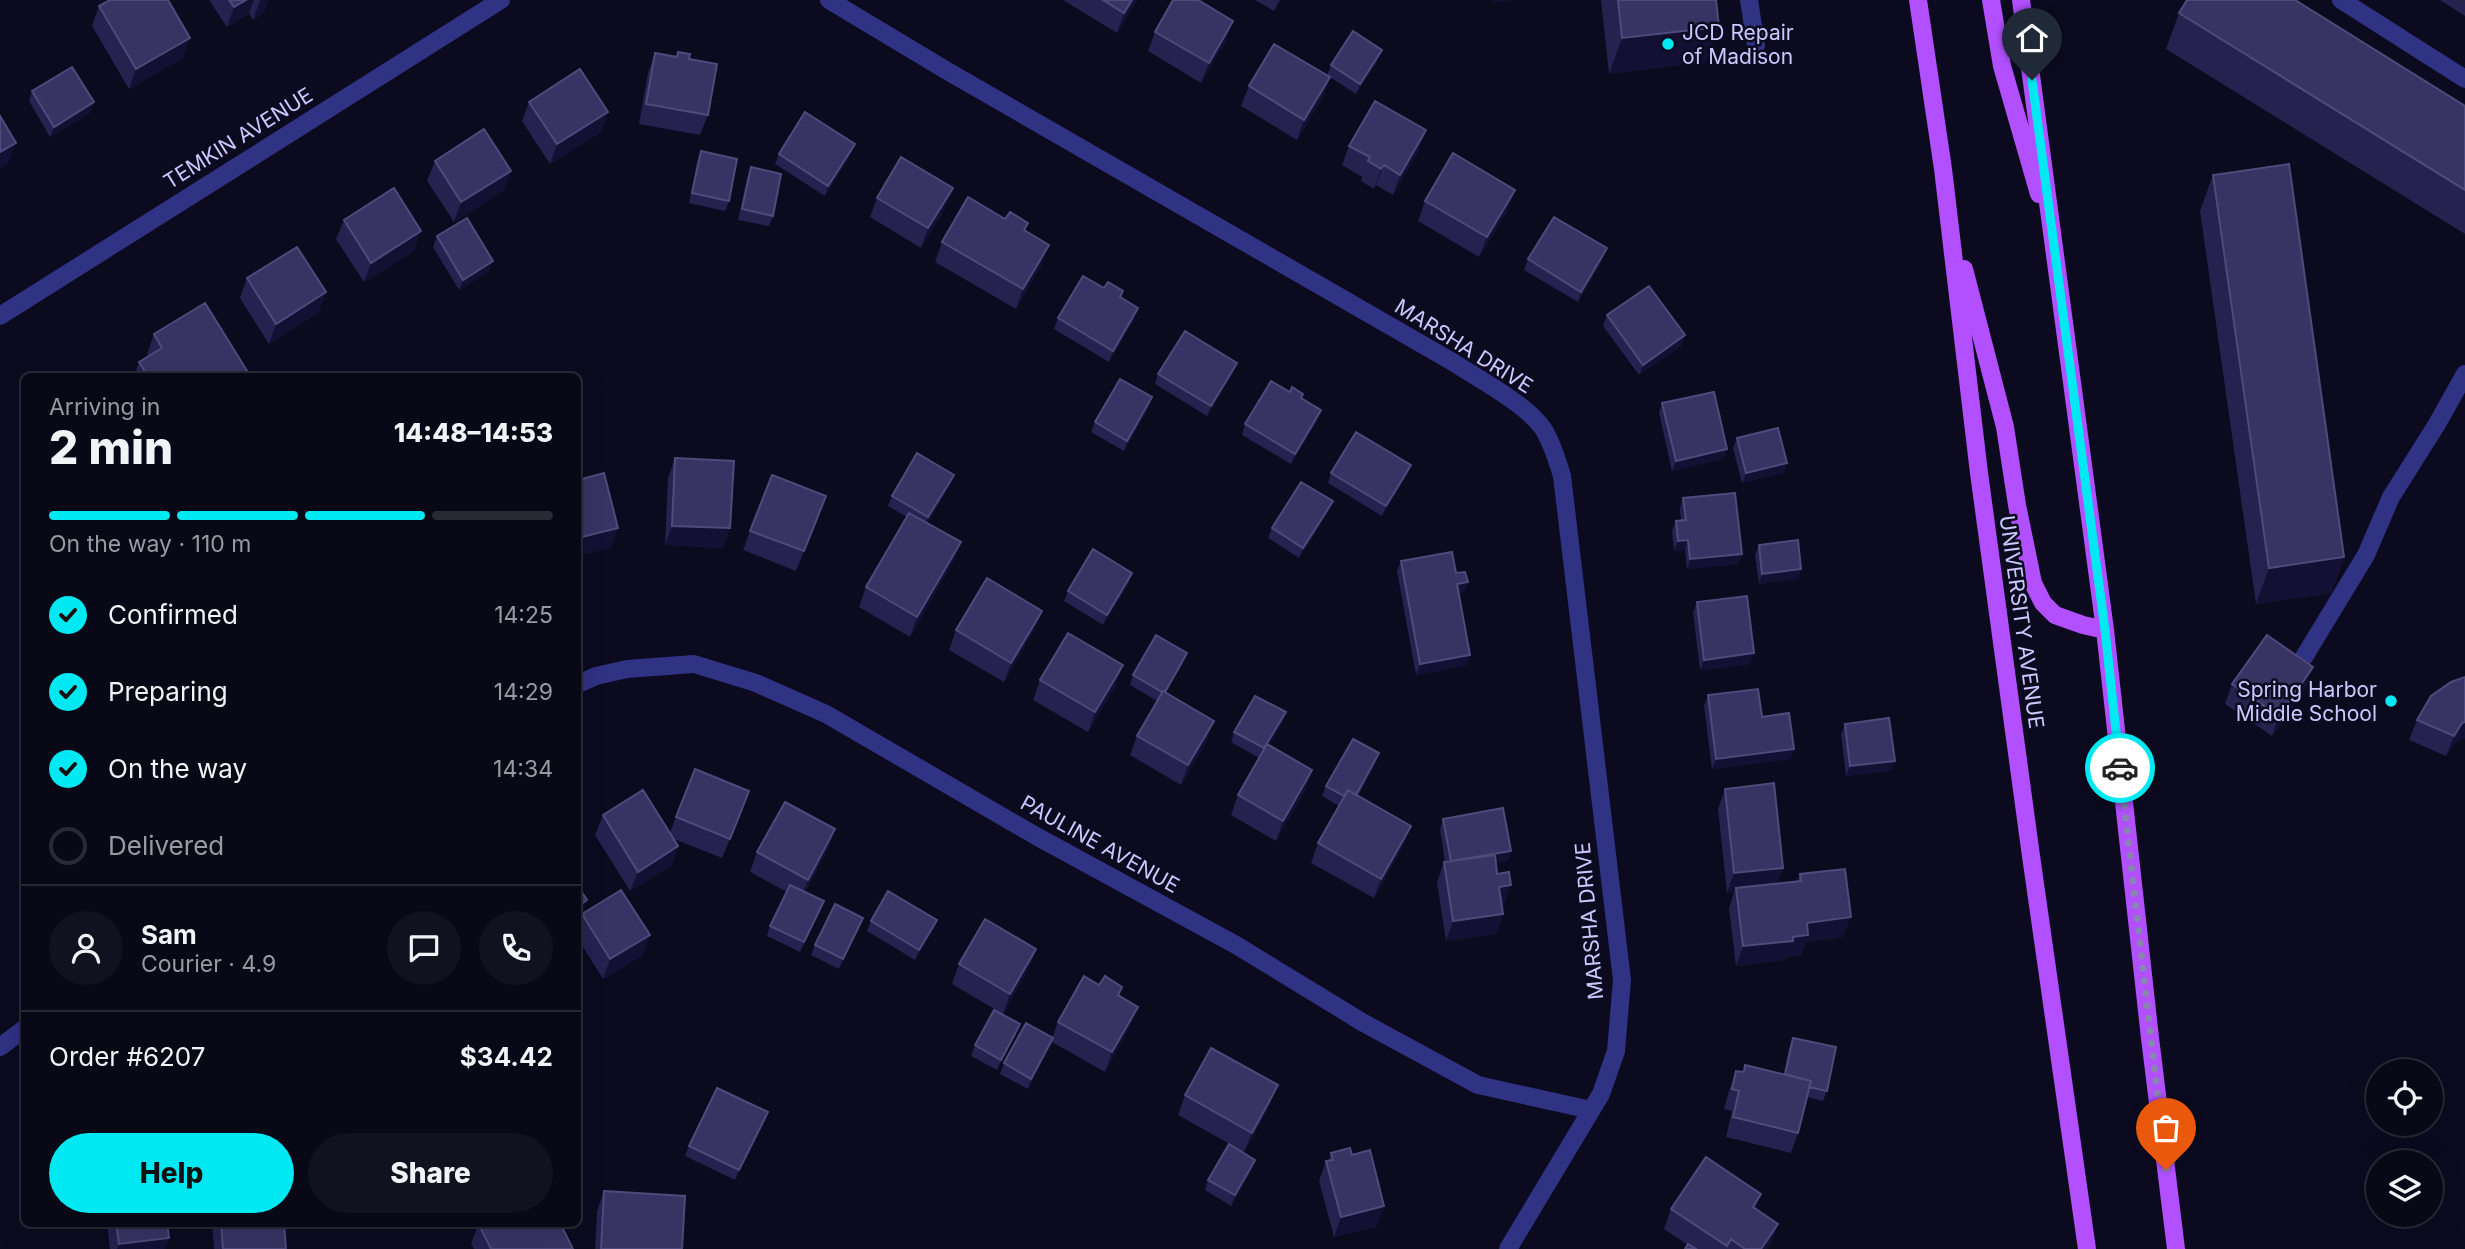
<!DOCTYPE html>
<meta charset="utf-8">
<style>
:root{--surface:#090817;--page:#121120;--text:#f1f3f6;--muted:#999aa1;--line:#292936;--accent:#00e9f3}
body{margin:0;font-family:Inter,sans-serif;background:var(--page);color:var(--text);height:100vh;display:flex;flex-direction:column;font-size:26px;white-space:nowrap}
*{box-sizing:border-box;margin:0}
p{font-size:23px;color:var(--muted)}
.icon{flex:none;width:38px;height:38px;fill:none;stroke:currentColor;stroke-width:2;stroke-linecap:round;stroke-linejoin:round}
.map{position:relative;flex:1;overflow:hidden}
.side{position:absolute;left:21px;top:373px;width:560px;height:854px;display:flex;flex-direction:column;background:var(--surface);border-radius:10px;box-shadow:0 7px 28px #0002,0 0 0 2px var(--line)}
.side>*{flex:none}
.tools{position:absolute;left:2366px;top:1059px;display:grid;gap:14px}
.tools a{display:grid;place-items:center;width:77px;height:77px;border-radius:50%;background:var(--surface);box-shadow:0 7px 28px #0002,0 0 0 2px var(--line);font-size:35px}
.pin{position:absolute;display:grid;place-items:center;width:60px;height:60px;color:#fff;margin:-72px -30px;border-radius:50% 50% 50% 0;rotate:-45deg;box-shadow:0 0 7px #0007}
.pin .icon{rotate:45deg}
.courier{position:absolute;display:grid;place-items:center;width:70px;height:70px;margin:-35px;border:5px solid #00e9f3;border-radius:50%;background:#fff;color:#222;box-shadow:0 2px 9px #0007}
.head em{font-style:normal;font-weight:800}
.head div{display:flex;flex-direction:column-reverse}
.head{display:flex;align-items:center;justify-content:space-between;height:119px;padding:0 28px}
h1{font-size:46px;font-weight:800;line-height:52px}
.bar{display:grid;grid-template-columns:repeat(4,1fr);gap:10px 7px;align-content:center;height:84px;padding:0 28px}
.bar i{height:9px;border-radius:5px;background:var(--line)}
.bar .selected{background:var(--accent)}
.bar p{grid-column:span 4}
.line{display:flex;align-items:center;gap:18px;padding:0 28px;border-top:2px solid var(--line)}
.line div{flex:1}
.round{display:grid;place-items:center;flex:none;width:74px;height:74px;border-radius:37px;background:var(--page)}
ol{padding:0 28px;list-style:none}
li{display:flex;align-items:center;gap:21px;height:77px}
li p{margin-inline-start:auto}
li .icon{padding:7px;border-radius:50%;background:var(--accent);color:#111;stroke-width:4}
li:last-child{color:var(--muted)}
li i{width:38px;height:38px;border:4px solid var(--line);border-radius:50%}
.primary-button{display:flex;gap:14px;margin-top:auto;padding:14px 28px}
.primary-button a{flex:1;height:80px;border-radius:42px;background:var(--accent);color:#111;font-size:28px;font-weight:800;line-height:80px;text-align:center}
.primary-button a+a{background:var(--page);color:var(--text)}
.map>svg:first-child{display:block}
</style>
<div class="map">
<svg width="2465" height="1249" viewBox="0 0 2465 1249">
<rect width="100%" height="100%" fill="#0c0a1f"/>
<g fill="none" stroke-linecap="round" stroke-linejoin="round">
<path stroke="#303283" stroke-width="18" d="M1749,0L1756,45
M2341,0L2465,79
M2304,657L2366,555L2391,497L2437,424L2465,374"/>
<path stroke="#303283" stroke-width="18" d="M829,0L949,72L1451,361C1477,378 1528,405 1544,430C1553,445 1557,460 1562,476L1622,980L1616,1051L1601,1094L1508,1249
M0,316L501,0
M578,684L596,676L627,669L694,664L756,683L826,714L1036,836L1236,945L1362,1022L1478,1085L1591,1110
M0,1047L24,1029"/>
<path stroke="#b24fff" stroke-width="18" d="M1918,0L1943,169L1979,473L2031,856L2087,1249
M1991,0L2002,66L2039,194
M2021,0L2105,630L2150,1038L2176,1249
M1964,269L2005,427L2017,505L2033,583L2043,603L2055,615L2083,625L2105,630"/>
</g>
<path fill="#26214f" d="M209,0H268L264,12L253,20L249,13L227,27Z
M1063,0H1137L1117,33Z
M1255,0H1280L1274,11Z
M1601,0H1716L1719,27L1706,62L1609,74Z
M2440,0H2465V16Z
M99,6L183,58L129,89L92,26Z
M2179,13L2465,106V234L2166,49Z
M1155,32L1226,41L1201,83L1148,51Z
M655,53L708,115L700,135L639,124L648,73Z
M1378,60L1356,94L1330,77L1323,97L1297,140L1241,106L1249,86L1327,75L1331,65Z
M32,91L94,102L90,113L50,137L29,101Z
M529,102L608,112L601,132L550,164L522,121Z
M1349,146L1419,150L1393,195L1376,185L1374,189L1361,181L1362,177L1342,165Z
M701,151L729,201L725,211L689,203L697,162Z
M779,154H851L825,196L775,164Z
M435,161L504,190L454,222L427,181Z
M751,167L773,216L769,226L738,220L747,178Z
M2213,175L2344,557L2331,593L2256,604L2200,211Z
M877,198L945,208L921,248L870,217Z
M1425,201L1508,210L1479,257L1418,221Z
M1005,219L1028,223L1025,231L1042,264L1016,309L935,262L942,242Z
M344,220L414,251L364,282L336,239Z
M437,236L489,271L459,290L433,247Z
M1528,259H1603L1578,302L1524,270Z
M247,278L319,312L269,344L240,298Z
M1104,288L1123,291L1121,298L1135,318L1109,362L1054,329L1058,318Z
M1607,315L1685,335L1681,346L1639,375L1603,326Z
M154,334L248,376H134L139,362L149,357L147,354Z
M1233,373L1207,416L1155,384L1158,374Z
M1290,392L1303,394L1301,398L1321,410L1317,421L1291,464L1242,435L1245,424Z
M1152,397L1149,407L1124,451L1091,432L1095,422Z
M1662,403L1727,449L1723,459L1672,471L1659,413Z
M1737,438L1787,463L1783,473L1742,483L1733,448Z
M675,458L730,528L723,548L665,545L668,478Z
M1331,473L1407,475L1382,516L1328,483Z
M954,475L950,485L927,523L953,562L910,637L859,607L866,587L907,517L888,506L892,496Z
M1683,498L1742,554L1738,564L1687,569L1685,550L1674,551L1672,531L1676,521L1681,520L1680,508Z
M1333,501L1329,511L1299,558L1268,538L1272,528Z
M818,516L796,571L743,550L750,531Z
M1759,545L1801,569L1798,579L1759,584L1755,555Z
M1401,561L1456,573L1468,582L1464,592L1459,593L1467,665L1416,675L1397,571Z
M1132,573L1129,583L1103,625L1064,601L1068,591Z
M1697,602L1750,664L1700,670L1693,612Z
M1042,611L1034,630L1004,682L949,650L956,630Z
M1187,653L1183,663L1166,693L1207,741L1181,785L1130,755L1137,736L1157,701L1130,685L1133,675Z
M2313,667L2306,687L2272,736L2225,704L2232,684Z
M2465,677V738L2455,743L2446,756L2409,740L2417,720Z
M1040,680L1116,685L1088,732L1033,700Z
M1708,695L1762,717L1794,749L1790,759L1712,769L1704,706Z
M1286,712L1282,723L1269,746L1312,770L1305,790L1276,841L1231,815L1238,795L1259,758L1231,742L1234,732Z
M1845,724L1895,761L1891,771L1846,776L1841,734Z
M1379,753L1376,763L1358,796L1411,826L1403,846L1374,898L1311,863L1318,843L1339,806L1322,796L1326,786Z
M1725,789L1783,868L1777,883L1797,881L1800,874L1843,937L1806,942L1801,955L1787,957L1786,960L1736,966L1729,908L1734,892L1727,893L1718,809Z
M742,811L722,858L674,839L678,846L671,866L630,891L595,835L603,815L670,833L676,817Z
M1443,819L1511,851L1507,861L1496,863L1504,905H1502L1503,914L1496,934L1446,941L1437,882L1444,862H1445L1440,829Z
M835,829L828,849L805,892L824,901L820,911L800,952L767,936L770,926L787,892L750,872L757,852Z
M582,914L643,955L603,979L578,939V926Z
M863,918L859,928L839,969L811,955L815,945Z
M937,920L933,930L915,960L867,931L871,921Z
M1036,949L1029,968L1003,1014L952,984L959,964Z
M1119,996L1130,1026L1105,1072L1052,1042L1028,1089L1000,1074L1004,1063L1052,1038L1058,1022Z
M1020,1024L1016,1034L997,1070L971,1056L975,1045Z
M1793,1038L1827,1091L1823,1101L1807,1097L1798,1133L1791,1153L1726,1137L1732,1111L1724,1109L1729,1091L1736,1071L1743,1072L1745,1065L1784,1074L1789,1048Z
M1185,1095L1270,1105L1244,1152L1178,1115Z
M768,1112L764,1122L735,1180L685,1156L689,1146Z
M1331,1153L1377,1226L1334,1237L1319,1181L1326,1161H1329Z
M1252,1170L1231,1206L1205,1190L1208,1180Z
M604,1191L682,1249H595L597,1211Z
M1671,1209H1756L1771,1244L1767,1249H1685L1688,1245L1664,1229Z
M107,1223H167L165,1249H110Z
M212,1223H284L286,1249H214Z
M479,1223L573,1249H474L471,1243Z"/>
<path fill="#141034" d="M246,0H254L249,13L227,27L234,7Z
M260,0H268L264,12L253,20Z
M1132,0H1137L1117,33L1124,13Z
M1494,0H1514L1493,3Z
M1233,21L1226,41L1201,83L1209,63Z
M1719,27L1706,62L1609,74L1622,38Z
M190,38L183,58L129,89L136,69Z
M1382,50L1378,60L1356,94L1360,84Z
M1330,77L1323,97L1297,140L1304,120Z
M94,102L90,113L50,137L54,127Z
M608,112L601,132L550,164L557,144Z
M1426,130L1419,150L1393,195L1400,175Z
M16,143L8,163L0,168V152Z
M855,144L851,154L825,196L828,186Z
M1384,165L1376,185L1374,189L1381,169Z
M511,171L504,190L454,222L461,202Z
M953,188L945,208L921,248L928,228Z
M1515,190L1508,210L1479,257L1487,237Z
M421,231L414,251L364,282L371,263Z
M1049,245L1042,264L1016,309L1023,289Z
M1607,248L1603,259L1578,302L1581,292Z
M493,261L489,271L459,290L463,280Z
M326,292L319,312L269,344L276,324Z
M1138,308L1135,318L1109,362L1113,351Z
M1685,335L1681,346L1639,375L1643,365Z
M1237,363L1233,373L1207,416L1211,406Z
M1152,397L1149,407L1124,451L1127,441Z
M1321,410L1317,421L1291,464L1295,454Z
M1727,449L1723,459L1672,471L1676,461Z
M1787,463L1783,473L1742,483L1746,473Z
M1411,465L1407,475L1382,516L1386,506Z
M954,475L950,485L924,527L928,517Z
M1333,501L1329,511L1299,558L1303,548Z
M672,526L730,528L723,548L665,545Z
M618,528L611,548L578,556V538Z
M1688,540L1685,550L1674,551L1678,541Z
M961,542L953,562L910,637L917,617Z
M1742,554L1738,564L1687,569L1690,559Z
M2344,557L2331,593L2256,604L2269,568Z
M1801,569L1798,579L1759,584L1762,574Z
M1132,573L1129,583L1103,625L1107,615Z
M1468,582L1464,592L1454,594L1457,584Z
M1042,611L1034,630L1004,682L1011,663Z
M1187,653L1183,663L1160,703L1164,693Z
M1754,653L1750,664L1700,670L1704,660Z
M1470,655L1467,665L1416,675L1420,664Z
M1123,665L1116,685L1088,732L1095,712Z
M2313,667L2306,687L2272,736L2279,716Z
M1286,712L1282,723L1262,759L1265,749Z
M1214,721L1207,741L1181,785L1188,765Z
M2465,722V738L2455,743L2446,756L2454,736L2462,723Z
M1794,749L1790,759L1712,769L1716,759Z
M1379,753L1376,763L1349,811L1353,801Z
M1895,761L1891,771L1846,776L1850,766Z
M1312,770L1305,790L1276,841L1283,821Z
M749,791L742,811L722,858L730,839Z
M1411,826L1403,846L1374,898L1381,879Z
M835,829L828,849L800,900L808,880Z
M678,846L671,866L630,891L638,872Z
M1511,851L1507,861L1447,872L1451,862Z
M1783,868L1776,887L1736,888L1734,892L1727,893L1734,873Z
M1511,885L1504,905L1492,906L1499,887Z
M587,900L579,920L578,921V906Z
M824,901L820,911L800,952L804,942Z
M1503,914L1496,934L1446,941L1453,921Z
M1851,917L1843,937L1806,942L1801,955L1787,957L1786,960L1736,966L1743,946L1793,937L1807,923Z
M863,918L859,928L839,969L843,959Z
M937,920L933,930L915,960L919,950Z
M650,935L643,955L603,979L610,959Z
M1036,949L1029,968L1003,1014L1010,994Z
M1138,1007L1130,1026L1105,1072L1112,1052Z
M1020,1024L1016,1034L997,1070L1001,1060Z
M1053,1038L1049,1048L1028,1089L1031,1079Z
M1278,1085L1270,1105L1244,1152L1252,1133Z
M768,1112L764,1122L735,1180L739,1170Z
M1255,1160L1252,1170L1231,1206L1235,1195Z
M1761,1194L1754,1214L1753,1207Z
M1384,1206L1377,1226L1334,1237L1341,1217Z
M1778,1224L1771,1244L1767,1249H1761Z
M169,1238L165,1249H117L119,1244Z"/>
<path fill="#383362" stroke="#4f4a7b" stroke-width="2" d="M110,0H168L190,38L136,69L99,6Z
M229,0H246L234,7Z
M1103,0H1132L1124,13Z
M1173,0H1198L1233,21L1209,63L1155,32Z
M1618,0H1716L1719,27L1622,38Z
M2187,0H2295L2465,106V190L2179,13Z
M1353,31L1382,50L1360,84L1331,65Z
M1274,44L1330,77L1304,120L1249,86Z
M678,52L690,54L689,59L717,64L708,115L646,104L655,53L677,57Z
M72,67L94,102L54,127L32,91Z
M580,69L608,112L557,144L529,102Z
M1375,101L1426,130L1400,175L1384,165L1381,169L1368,161L1370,157L1349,146Z
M805,112L855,144L828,186L779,154Z
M0,116L16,143L0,152Z
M484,129L511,171L461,202L435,161Z
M701,151L737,159L729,201L692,193Z
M1453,153L1515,190L1487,237L1425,201Z
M901,157L953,188L928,228L877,198Z
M2289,164L2344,557L2269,568L2213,175Z
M751,167L781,174L773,216L742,209Z
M394,188L421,231L371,263L344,220Z
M968,197L1005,219L1010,212L1028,223L1024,230L1049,245L1023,289L942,242Z
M1554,217L1607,248L1581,292L1528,259Z
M467,218L493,261L463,280L437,236Z
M297,247L326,292L276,324L247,278Z
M1083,276L1104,288L1108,282L1123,291L1120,297L1138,308L1113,351L1058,318Z
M1649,286L1685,335L1643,365L1607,315Z
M205,303L249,374L246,376H148L139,362L162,348L154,334Z
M1185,331L1237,363L1211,406L1158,374Z
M1120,379L1152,397L1127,441L1095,422Z
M1271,381L1290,392L1292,387L1303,394L1301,398L1321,410L1295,454L1245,424Z
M1714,392L1727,449L1676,461L1662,403Z
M1778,428L1787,463L1746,473L1737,438Z
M1356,432L1411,465L1386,506L1331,473Z
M917,453L954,475L928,517L892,496Z
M675,458L734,461L730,528L672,526Z
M604,473L618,528L578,538V480Z
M772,475L826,496L804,551L750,531Z
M1301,482L1333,501L1303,548L1272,528Z
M1735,493L1742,554L1690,559L1688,540L1678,541L1676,521L1686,520L1683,498Z
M909,513L961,542L917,617L866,587Z
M1798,540L1801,569L1762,574L1759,545Z
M1093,549L1132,573L1107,615L1068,591Z
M1452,552L1456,573L1465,572L1468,582L1457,584L1470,655L1420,664L1401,561Z
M987,578L1042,611L1011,663L956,630Z
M1747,596L1754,653L1704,660L1697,602Z
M1068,633L1123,665L1095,712L1040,680Z
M1156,635L1187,653L1165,692L1163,691L1162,692L1133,675Z
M2267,635L2313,667L2279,716L2232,684Z
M2465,677V722L2462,723L2454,736L2417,720L2431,696L2451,682Z
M1758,689L1762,717L1789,713L1794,749L1716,759L1708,695Z
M1163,691L1214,721L1188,765L1137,736Z
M1255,696L1286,712L1264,748L1234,732Z
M1889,718L1895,761L1850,766L1845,724Z
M1353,739L1379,753L1356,795L1348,790L1344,796L1326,786Z
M1267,744L1312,770L1283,821L1238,795Z
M695,769L749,791L730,839L676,817Z
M1774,783L1783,868L1734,873L1725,789Z
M643,790L678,846L638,872L603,815Z
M1348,790L1411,826L1381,879L1318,843Z
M785,802L835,829L808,880L757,852Z
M1503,808L1511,851L1451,861L1443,819Z
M1495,855L1497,874L1509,872L1511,885L1499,887L1503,914L1453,921L1444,862Z
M1845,869L1851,917L1807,923L1808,935L1793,937V941L1743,946L1736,888L1801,881L1800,874Z
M790,885L824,901L804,942L770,926Z
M578,886L587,900L578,906Z
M621,890L650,935L610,959L582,914Z
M888,891L937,920L919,950L871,921Z
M835,904L863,918L843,959L815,945Z
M985,919L1036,949L1010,994L959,964Z
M1084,976L1099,985L1105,976L1122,987L1118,995L1138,1007L1112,1052L1058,1022Z
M994,1010L1020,1024L1001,1060L975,1045Z
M1026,1023L1053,1038L1031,1079L1004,1063Z
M1793,1038L1836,1047L1827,1091L1809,1087L1811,1081L1785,1074Z
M1211,1048L1278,1085L1252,1133L1185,1095Z
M1745,1065L1811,1081L1798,1133L1733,1117L1739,1091L1732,1089L1736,1071L1744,1072Z
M717,1088L768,1112L739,1170L689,1146Z
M1229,1144L1255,1160L1235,1195L1208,1180Z
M1350,1148L1352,1155L1370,1150L1384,1206L1341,1217L1326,1161L1333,1160L1331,1153Z
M1706,1157L1761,1194L1753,1207L1778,1224L1761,1249H1745L1731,1239L1727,1246L1671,1209Z
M604,1191L685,1196L682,1249H601Z
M116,1223H167L169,1238L119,1244Z
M221,1223H284L286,1249H223Z
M478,1223H560L573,1249H491Z
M1688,1244L1696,1249H1685Z"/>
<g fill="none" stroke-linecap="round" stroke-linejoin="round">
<path stroke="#8886b1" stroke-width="7" stroke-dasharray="0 12.6" d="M2120,768L2166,1170"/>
<path stroke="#00e9f3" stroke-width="9" d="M2032,80L2105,630L2120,768"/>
</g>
<g fill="#00e9f3" stroke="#0c0a1f" stroke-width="2.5">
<circle cx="1668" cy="44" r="7"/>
<circle cx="2391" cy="701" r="7"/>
</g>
<g text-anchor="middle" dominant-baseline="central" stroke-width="5" stroke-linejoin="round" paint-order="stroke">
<g font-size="21" fill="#cbc8ff" stroke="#0c0a1f" text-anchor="start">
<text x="1682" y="32">JCD Repair<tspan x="1682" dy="24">of Madison</tspan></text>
<text x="2377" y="689" text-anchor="end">Spring Harbor<tspan x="2377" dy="24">Middle School</tspan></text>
</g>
<g font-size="21" fill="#cbc8ff" stroke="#0c0a1f">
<text transform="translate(238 138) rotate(-32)">TEMKIN AVENUE</text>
<text transform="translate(1464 346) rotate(32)">MARSHA DRIVE</text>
<text transform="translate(2022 622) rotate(82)">UNIVERSITY AVENUE</text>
<text transform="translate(1100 844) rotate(29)">PAULINE AVENUE</text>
<text transform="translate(1589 921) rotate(-95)">MARSHA DRIVE</text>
</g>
</g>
</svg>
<div class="tools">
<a><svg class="icon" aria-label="locate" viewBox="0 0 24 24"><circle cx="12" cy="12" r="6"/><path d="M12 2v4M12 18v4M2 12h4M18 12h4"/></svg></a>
<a><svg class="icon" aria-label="layers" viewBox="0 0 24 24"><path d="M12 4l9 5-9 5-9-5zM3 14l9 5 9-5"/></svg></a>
</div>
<div class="pin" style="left:2166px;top:1170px;background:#ea580c"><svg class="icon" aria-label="bag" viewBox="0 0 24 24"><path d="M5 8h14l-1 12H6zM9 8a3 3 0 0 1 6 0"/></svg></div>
<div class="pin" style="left:2032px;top:80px;background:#1f2937"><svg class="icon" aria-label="home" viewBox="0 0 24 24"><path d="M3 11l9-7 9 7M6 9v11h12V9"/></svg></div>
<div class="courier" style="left:2120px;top:768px"><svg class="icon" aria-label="car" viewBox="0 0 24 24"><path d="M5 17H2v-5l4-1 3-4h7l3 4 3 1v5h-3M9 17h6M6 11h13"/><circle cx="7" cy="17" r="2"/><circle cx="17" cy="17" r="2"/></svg></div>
<section class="side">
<div class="head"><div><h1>2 min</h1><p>Arriving in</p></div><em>14:48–14:53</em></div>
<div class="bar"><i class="selected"></i><i class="selected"></i><i class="selected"></i><i></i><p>On the way · 110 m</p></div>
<ol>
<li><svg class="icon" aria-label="check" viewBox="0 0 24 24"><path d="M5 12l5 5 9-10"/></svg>Confirmed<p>14:25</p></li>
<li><svg class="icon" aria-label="check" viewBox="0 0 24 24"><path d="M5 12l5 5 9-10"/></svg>Preparing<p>14:29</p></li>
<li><svg class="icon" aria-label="check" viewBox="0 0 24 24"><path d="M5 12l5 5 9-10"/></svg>On the way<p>14:34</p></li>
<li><i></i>Delivered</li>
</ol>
<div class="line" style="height:126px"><a class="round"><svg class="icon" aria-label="person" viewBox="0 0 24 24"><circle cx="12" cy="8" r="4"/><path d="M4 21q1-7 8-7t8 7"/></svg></a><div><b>Sam</b><p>Courier · 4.9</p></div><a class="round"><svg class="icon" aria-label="chat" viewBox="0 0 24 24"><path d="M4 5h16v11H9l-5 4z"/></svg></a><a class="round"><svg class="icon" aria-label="phone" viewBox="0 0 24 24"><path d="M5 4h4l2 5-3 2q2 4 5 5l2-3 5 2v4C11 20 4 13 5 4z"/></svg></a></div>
<div class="line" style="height:91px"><div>Order #6207</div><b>$34.42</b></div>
<div class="primary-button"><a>Help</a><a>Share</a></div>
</section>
</div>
